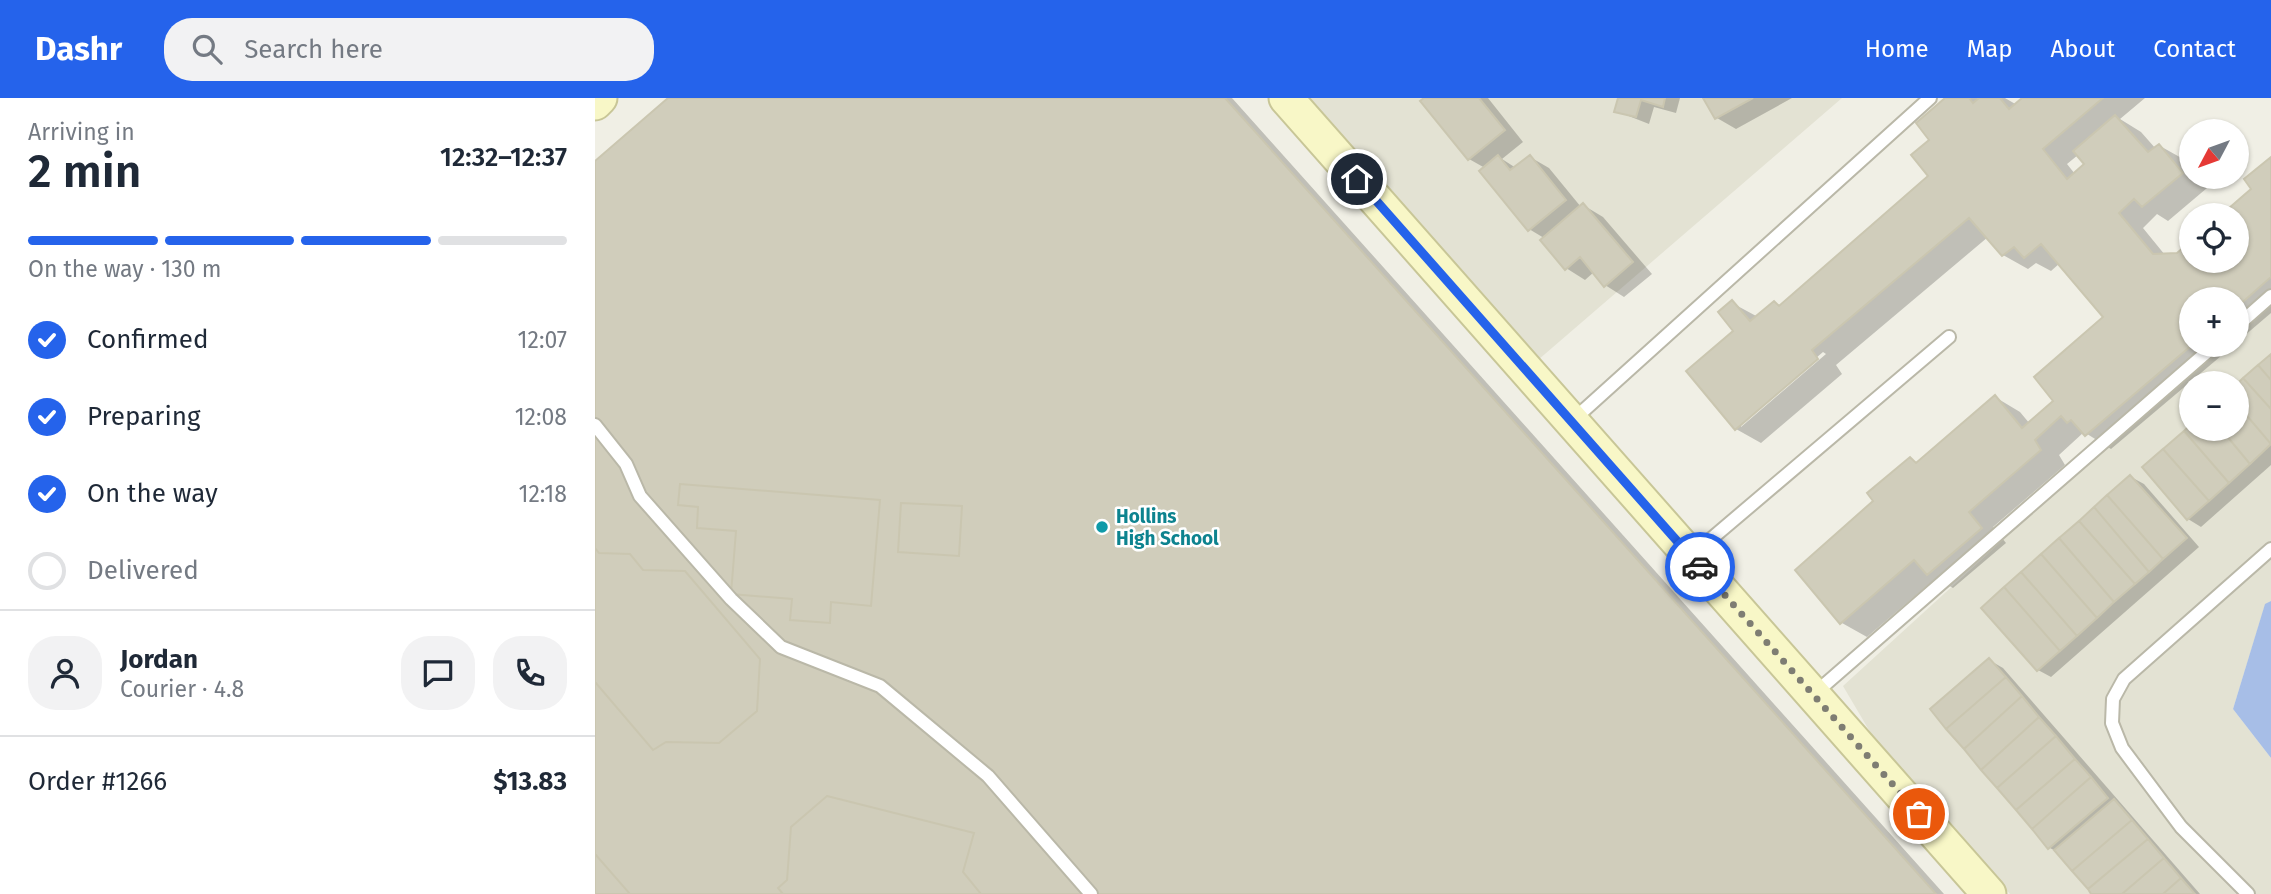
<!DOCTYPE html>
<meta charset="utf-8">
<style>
:root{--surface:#fff;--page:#f2f2f3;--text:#1f2937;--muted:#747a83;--line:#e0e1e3;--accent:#2563eb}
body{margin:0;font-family:"Fira Sans",sans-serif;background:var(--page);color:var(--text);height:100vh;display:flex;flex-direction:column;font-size:26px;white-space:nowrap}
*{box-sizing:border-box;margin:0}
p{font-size:23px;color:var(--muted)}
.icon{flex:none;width:38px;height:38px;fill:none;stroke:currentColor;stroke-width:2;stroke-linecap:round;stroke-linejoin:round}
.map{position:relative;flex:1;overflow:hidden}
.sheet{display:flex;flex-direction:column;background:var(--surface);width:595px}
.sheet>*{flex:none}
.needle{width:46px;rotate:229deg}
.controls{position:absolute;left:1584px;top:21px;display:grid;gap:14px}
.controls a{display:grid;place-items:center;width:70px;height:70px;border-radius:50%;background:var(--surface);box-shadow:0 2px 5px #0004;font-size:35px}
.pin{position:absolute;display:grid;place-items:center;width:60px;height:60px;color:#fff;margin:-30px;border:4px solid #fff;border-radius:50%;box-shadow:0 2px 7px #0007}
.courier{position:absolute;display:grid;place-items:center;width:70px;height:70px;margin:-35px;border:5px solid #2563eb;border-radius:50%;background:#fff;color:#222;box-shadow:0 2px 9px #0007}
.head em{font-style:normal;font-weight:600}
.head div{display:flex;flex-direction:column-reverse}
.head{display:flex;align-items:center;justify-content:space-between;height:119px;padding:0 28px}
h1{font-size:46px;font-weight:600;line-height:52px}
.bar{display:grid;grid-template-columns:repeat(4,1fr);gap:10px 7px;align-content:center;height:84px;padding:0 28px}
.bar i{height:9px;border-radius:5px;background:var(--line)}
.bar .active{background:var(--accent)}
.bar p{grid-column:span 4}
.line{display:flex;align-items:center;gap:18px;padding:0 28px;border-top:2px solid var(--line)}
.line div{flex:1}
.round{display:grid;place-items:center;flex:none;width:74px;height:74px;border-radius:28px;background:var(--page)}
ol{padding:0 28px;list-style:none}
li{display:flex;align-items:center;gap:21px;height:77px}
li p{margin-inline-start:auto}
li .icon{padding:7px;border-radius:50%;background:var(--accent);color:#fff;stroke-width:4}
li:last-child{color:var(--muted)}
li i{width:38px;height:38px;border:4px solid var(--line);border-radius:50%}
header{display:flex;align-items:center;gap:42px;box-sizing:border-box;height:98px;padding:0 35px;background:var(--accent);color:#fff}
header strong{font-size:33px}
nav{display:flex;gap:38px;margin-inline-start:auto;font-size:24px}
.search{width:490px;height:63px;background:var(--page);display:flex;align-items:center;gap:18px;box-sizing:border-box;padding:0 24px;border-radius:28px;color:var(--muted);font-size:26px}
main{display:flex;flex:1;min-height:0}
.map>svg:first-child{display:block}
</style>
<header>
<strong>Dashr</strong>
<div class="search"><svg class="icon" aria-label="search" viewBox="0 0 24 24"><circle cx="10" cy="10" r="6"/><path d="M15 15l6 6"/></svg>Search here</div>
<nav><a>Home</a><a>Map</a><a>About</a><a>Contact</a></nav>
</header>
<main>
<section class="sheet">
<div class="head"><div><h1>2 min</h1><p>Arriving in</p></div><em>12:32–12:37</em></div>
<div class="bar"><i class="active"></i><i class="active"></i><i class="active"></i><i></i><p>On the way · 130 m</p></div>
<ol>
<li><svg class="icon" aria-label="check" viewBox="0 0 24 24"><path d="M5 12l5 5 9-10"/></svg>Confirmed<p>12:07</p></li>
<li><svg class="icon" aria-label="check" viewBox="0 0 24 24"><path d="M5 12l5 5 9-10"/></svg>Preparing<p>12:08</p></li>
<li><svg class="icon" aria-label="check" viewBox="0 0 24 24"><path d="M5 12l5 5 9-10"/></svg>On the way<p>12:18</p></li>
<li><i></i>Delivered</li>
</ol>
<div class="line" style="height:126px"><a class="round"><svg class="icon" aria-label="person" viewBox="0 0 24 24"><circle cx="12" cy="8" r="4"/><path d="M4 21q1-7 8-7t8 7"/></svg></a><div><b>Jordan</b><p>Courier · 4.8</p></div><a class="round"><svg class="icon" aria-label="chat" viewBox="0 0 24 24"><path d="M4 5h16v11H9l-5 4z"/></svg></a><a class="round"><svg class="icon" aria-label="phone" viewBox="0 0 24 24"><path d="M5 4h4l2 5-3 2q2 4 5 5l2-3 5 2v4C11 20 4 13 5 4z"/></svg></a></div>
<div class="line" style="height:91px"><div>Order #1266</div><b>$13.83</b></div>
</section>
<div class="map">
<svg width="1676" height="796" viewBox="0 0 1676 796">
<rect width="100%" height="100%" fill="#f0efe5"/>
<path fill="#e3e2d3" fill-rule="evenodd" d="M712,0H1247L943,262Z
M1676,197V503L1670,507L1638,611L1676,660V796H1415L1281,644L1248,588L1622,247H1642V229ZM1596,285H1642V331H1596Z"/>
<path fill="#a7bee7" d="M1676,503V660L1638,611L1670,506Z"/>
<path fill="#0003" fill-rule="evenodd" d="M76,0H637L1349,796H0V65Z
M831,0H893L928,44L907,61L921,70L935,59L954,70L986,109L988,107L1008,119L1057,176L1029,199L1010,187L999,174L990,182L971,170L949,140L934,131L890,70L874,61Z
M1025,0H1085L1081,15L1059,9L1054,26L1021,13Z
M1110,0H1197L1141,31L1122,20Z
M1353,0H1410L1422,7L1430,0H1550L1525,21L1546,34L1561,51L1565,48L1590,62L1596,70V79H1603L1612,90L1573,123L1562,116L1548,130L1570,157L1583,156L1596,145V163H1642V117H1628L1659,91L1651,82L1676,61V215L1642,244V201H1596V247H1639L1516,351L1489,334L1464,357L1470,367L1398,429L1411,445L1358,490L1341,480L1272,539L1247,525L1203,472L1281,403L1315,361L1323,366L1400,299L1425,314L1435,326L1461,303L1510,219L1465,165L1456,173L1441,165L1433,171L1408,157L1393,139L1241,267L1247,276L1166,345L1141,331V233L1137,205L1163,219L1180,205L1187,209L1336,79V42ZM1483,57L1491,66L1480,76L1472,66ZM1228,254L1231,256L1146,329V324Z
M1676,258V367L1606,429L1593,421L1596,329L1642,331V289Z
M1536,379L1549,386L1604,449L1456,579L1443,572Z
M1394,562L1408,570L1605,796H1499L1464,755L1455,750L1337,611Z"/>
<path fill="#d0cdbb" stroke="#cac6b0" stroke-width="2" d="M73,0H630L1341,796H0V63Z
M829,0H884L910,32L873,62L825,3Z
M1023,0H1070L1068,9L1046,2L1041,19L1019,14Z
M1108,0H1158L1120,21Z
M1350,0H1374L1378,5L1384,0H1405L1414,11L1427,0H1508L1448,51L1472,81L1489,66L1478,53L1520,17L1553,54L1564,46L1588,75L1547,109L1539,101L1524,115L1558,156L1582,155L1596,143V163H1642V117H1626L1656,91L1649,81L1676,59V179L1642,209V201H1596L1597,247L1490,338L1476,322L1472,325L1466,318L1440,342L1446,352L1374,414L1387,430L1332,477L1319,462L1245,526L1200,472L1278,403L1272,395L1315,359L1321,365L1400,297L1427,330L1458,303L1439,279L1508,219L1446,146L1429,160L1419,149L1407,158L1374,120L1217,252L1223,261L1140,332L1091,273L1138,233L1123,214L1137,202L1155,223L1179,203L1184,208L1333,78L1316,57L1334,42L1321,25Z
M903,57L915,72L935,57L971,102L933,133L884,73Z
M988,105L1038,164L1009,189L985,159L970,172L945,142Z
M1676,256V282L1663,267Z
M1663,267L1676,282V311L1648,280Z
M1648,280L1676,311V346L1642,306V286Z
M1642,306L1676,346L1655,366L1626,331H1642Z
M1596,326V331H1626L1655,366L1634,385L1589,333Z
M1589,333L1634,385L1614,403L1568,351Z
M1568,351L1614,403L1592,422L1547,369Z
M1535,377L1592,440L1568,461L1512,397Z
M85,386L285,402L276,508L236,504L235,525L195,522L197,501L136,496L141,433L102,430L103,409L83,407Z
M1512,397L1568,461L1554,474L1499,409Z
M306,405L367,408L364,458L303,454Z
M1499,409L1554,474L1540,486L1484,423Z
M1484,423L1540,486L1519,504L1464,440Z
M1464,440L1519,504L1502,520L1446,456Z
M0,450L4,455L35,456L48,472L90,473L165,561L162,613L124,645L71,644L58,652L0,584Z
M1446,456L1502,520L1482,538L1426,474Z
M1426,474L1482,538L1465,553L1409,489Z
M1409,489L1465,553L1442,573L1386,510Z
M1394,560L1411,579L1351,631L1335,611Z
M1411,579L1427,598L1369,651L1351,631Z
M1427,598L1444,619L1386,672L1369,651Z
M1444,619L1461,638L1402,690L1386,672Z
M1461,638L1480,661L1421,712L1402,690Z
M1480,661L1496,679L1437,731L1421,712Z
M1496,679L1513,700L1453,751L1437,731Z
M232,698L379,735L368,774L386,796H188L183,790L192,782L196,729Z
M1519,701L1537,722L1477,773L1459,752Z
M1537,722L1553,741L1493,791L1477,773Z
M1553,741L1569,760L1527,796H1496L1493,791Z
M0,756L35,796H0Z
M1569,760L1586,780L1568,796H1527Z
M1586,780L1600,796H1568Z"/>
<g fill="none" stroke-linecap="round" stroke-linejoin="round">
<g stroke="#bab8a8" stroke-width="16">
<path id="lane" d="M1642,228L1676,198
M977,323L1335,0
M0,327L31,366L45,398L136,501L186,549L285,588L393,678L496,796
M1096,458L1354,239
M1219,596L1620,247
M1653,796L1586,729L1527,650L1517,625L1518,601L1529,581L1676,451"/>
</g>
<g stroke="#c8c697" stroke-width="37">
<path id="secondary" d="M691,0L1394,796
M0,5L5,0"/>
</g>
<use href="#lane" stroke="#fff" stroke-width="12"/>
<use href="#secondary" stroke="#f8f7c7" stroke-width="33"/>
</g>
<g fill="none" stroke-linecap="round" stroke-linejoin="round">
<path stroke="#7e7d73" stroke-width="7" stroke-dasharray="0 12.6" d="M1105,469L1324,716"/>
<path stroke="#2563eb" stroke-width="9" d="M762,81L1105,469"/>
</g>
<circle fill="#0f9aa8" stroke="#fff" stroke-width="2.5" cx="507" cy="429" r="7"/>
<g text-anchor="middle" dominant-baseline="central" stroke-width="5" stroke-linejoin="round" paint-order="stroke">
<g font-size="19" font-weight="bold" fill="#0d838f" stroke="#fff" text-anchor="start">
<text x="521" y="418">Hollins<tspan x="521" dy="22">High School</tspan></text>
</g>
</g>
</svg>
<div class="controls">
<a><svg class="needle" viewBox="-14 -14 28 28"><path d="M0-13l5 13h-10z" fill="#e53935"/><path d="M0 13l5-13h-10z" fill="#747a83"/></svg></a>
<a><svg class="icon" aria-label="locate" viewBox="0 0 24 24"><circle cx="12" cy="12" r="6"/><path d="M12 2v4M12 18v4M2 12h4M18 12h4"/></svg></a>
<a>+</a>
<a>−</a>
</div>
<div class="pin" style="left:1324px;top:716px;background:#ea580c"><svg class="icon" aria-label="bag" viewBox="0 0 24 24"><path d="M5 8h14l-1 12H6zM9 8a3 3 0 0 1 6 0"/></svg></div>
<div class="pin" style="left:762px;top:81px;background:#1f2937"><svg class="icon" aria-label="home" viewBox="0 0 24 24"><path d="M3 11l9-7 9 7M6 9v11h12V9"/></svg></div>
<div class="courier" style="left:1105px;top:469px"><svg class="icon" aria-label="car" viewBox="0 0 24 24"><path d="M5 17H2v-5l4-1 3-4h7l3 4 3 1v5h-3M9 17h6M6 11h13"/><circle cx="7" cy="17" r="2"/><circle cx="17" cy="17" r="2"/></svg></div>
</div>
</main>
